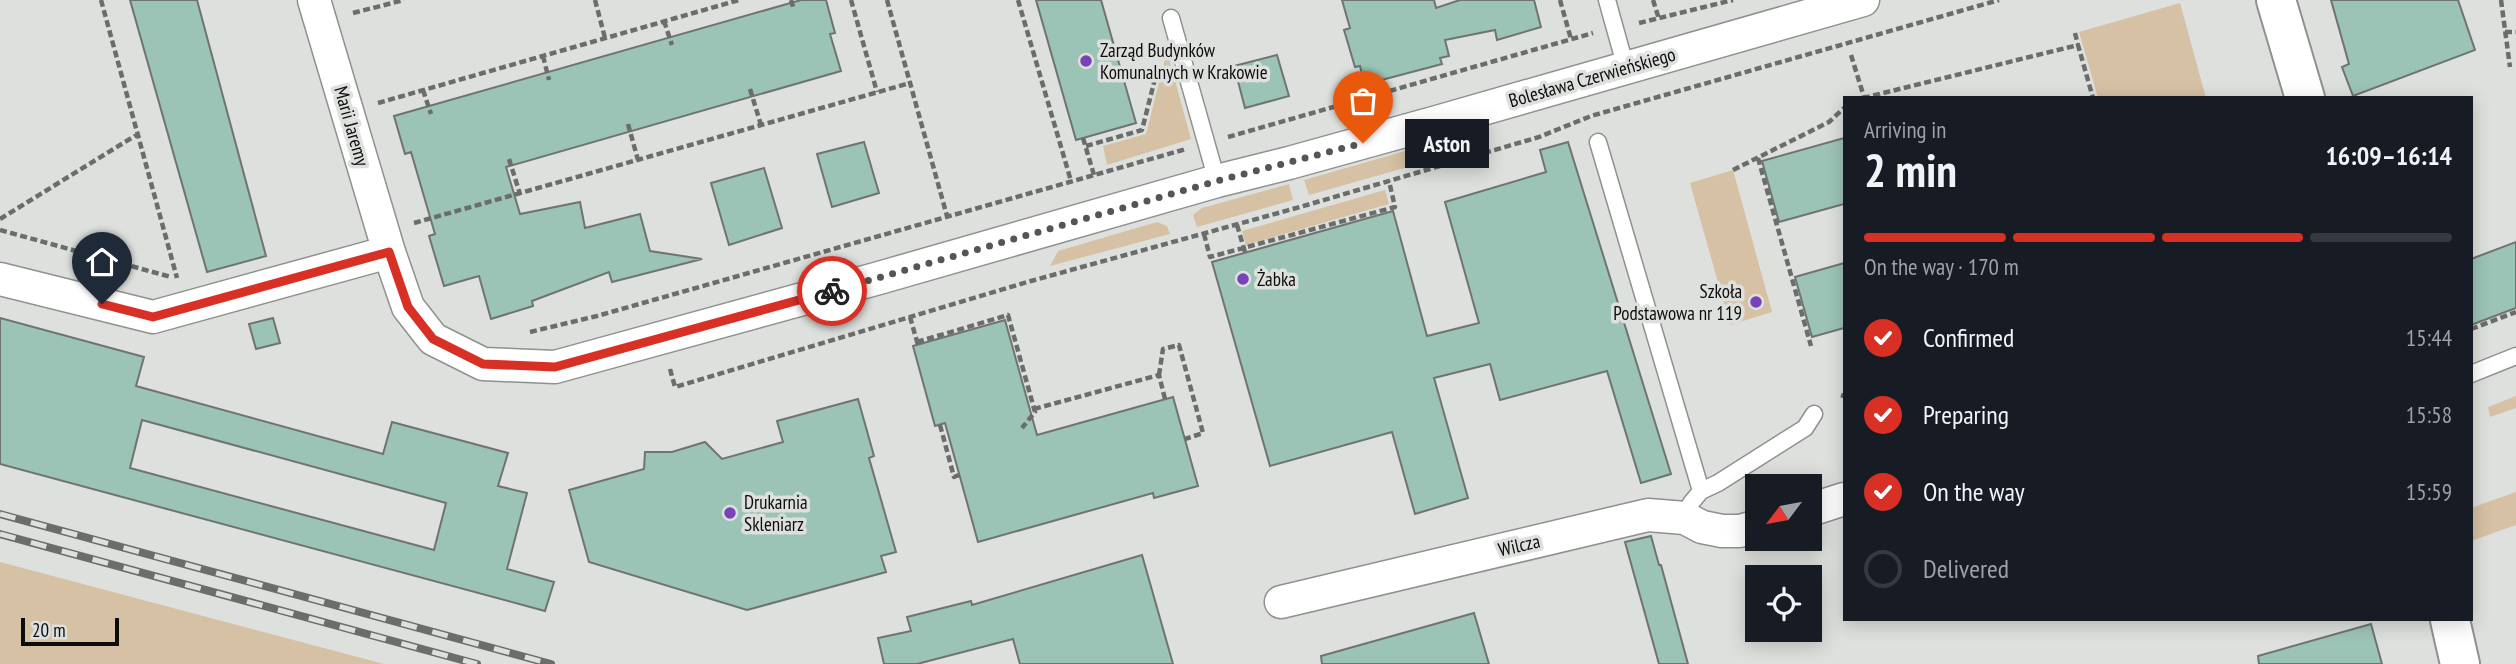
<!DOCTYPE html>
<meta charset="utf-8">
<style>
:root{--surface:#171b24;--page:#20242c;--text:#f1f3f6;--muted:#9ea1a6;--line:#363941;--accent:#d93025}
body{margin:0;font-family:"PT Sans Narrow",sans-serif;background:var(--page);color:var(--text);height:100vh;display:flex;flex-direction:column;font-size:26px;white-space:nowrap}
*{box-sizing:border-box;margin:0}
p{font-size:23px;color:var(--muted)}
.icon{flex:none;width:38px;height:38px;fill:none;stroke:currentColor;stroke-width:2;stroke-linecap:round;stroke-linejoin:round}
.map{position:relative;flex:1;overflow:hidden}
.panel{position:absolute;left:1843px;top:96px;width:630px;height:525px;display:flex;flex-direction:column;background:var(--surface);border-radius:0px;box-shadow:0 4px 18px #0003}
.panel>*{flex:none}
.needle{width:46px;rotate:238deg}
.controls{position:absolute;left:1745px;top:474px;display:grid;gap:14px}
.controls a{display:grid;place-items:center;width:77px;height:77px;border-radius:0px;background:var(--surface);box-shadow:0 4px 18px #0003;font-size:35px}
.scale{position:absolute;left:21px;bottom:18px;width:98px;box-sizing:border-box;padding-left:7px;border:4px solid #0b0c0b;border-top:0;font-size:19px;line-height:24px;white-space:nowrap;color:#0b0c0b;-webkit-text-stroke:5px #dde0dd;paint-order:stroke}
.pin{position:absolute;display:grid;place-items:center;width:60px;height:60px;color:#fff;margin:-72px -30px;border-radius:50% 50% 50% 0;rotate:-45deg;box-shadow:0 0 7px #0007}
.pin .icon{rotate:45deg}
.courier{position:absolute;display:grid;place-items:center;width:70px;height:70px;margin:-35px;border:5px solid #d93025;border-radius:50%;background:#fff;color:#222;box-shadow:0 2px 9px #0007}
.bubble{position:absolute;height:49px;border-radius:0px;background:var(--surface);box-shadow:0 4px 18px #0003;font-size:23px;font-weight:600;line-height:49px;text-align:center}
.summary em{font-style:normal;font-weight:600}
.summary div{display:flex;flex-direction:column-reverse}
.summary{display:flex;align-items:center;justify-content:space-between;height:119px;padding:0 21px}
h1{font-size:46px;font-weight:600;line-height:52px}
.bar{display:grid;grid-template-columns:repeat(4,1fr);gap:10px 7px;align-content:center;height:84px;padding:0 21px}
.bar i{height:9px;border-radius:5px;background:var(--line)}
.bar .active{background:var(--accent)}
.bar p{grid-column:span 4}
ol{padding:0 21px;list-style:none}
li{display:flex;align-items:center;gap:21px;height:77px}
li p{margin-inline-start:auto}
li .icon{padding:7px;border-radius:50%;background:var(--accent);color:#fff;stroke-width:4}
li:last-child{color:var(--muted)}
li i{width:38px;height:38px;border:4px solid var(--line);border-radius:50%}
.map>svg:first-child{display:block}
</style>
<div class="map">
<svg width="2516" height="664" viewBox="0 0 2516 664">
<rect width="100%" height="100%" fill="#dde0dd"/>
<path fill="#d7c1a5" d="M2180,3L2206,98H2098L2079,32Z
M1167,51L1191,139L1107,165L1103,146L1146,134Z
M1482,129L1486,145L1309,195L1304,180Z
M1733,170L1772,312L1730,325L1690,183Z
M1289,184L1293,200L1197,227L1193,215L1202,208Z
M1385,190L1389,204L1246,245L1242,231Z
M1157,222L1167,226L1170,234L1050,266L1058,251Z
M2516,396V408L2490,417L2488,407Z
M2516,492V525L2471,541V508Z
M0,562L384,664H0Z"/>
<path fill="#9cc4b6" stroke="#6f7472" stroke-width="2" fill-rule="evenodd" d="M130,0H197L266,256L207,272Z
M801,0H826L835,33L830,34L841,71L506,167L520,214L580,202L585,228L640,214L650,251L702,259L612,282L609,272L532,301L533,306L491,319L479,276L444,286L429,236L435,234L411,152L405,154L394,116Z
M1036,0H1101L1136,123L1076,140Z
M1342,0H1434L1436,8L1460,0H1534L1541,27L1497,40L1495,30L1445,40L1449,56L1440,58L1442,64L1374,82L1372,75L1363,78L1360,66L1355,67L1344,30L1350,28Z
M2331,0H2458L2475,50L2353,96L2342,67L2349,64Z
M1277,55L1289,96L1245,108L1234,66Z
M1844,138V204L1779,222L1762,161Z
M864,142L879,193L832,207L817,154Z
M1568,142L1671,474L1641,483L1607,371L1500,400L1490,364L1434,378L1468,498L1415,514L1392,432L1270,466L1212,262L1393,211L1427,336L1479,323L1445,202L1546,172L1540,150Z
M764,168L782,228L729,245L711,183Z
M2516,242V308L2471,325V259Z
M1844,263V328L1812,337L1795,277Z
M0,318L144,357L136,386L383,454L392,422L508,453L498,486L527,493L507,569L554,582L545,611L0,464ZM142,420L446,503L434,550L130,468Z
M273,318L280,343L256,349L249,324Z
M1005,320L1037,435L1173,397L1198,486L1154,498L1153,493L978,542L945,423L935,426L913,346Z
M858,399L874,456L869,458L896,552L881,556L886,572L747,610L589,562L569,490L644,469L645,452H672L705,442L722,459L783,442L777,421Z
M1651,536L1659,565H1661L1688,664H1659L1625,542Z
M1142,555L1173,664H1020L1013,639L917,664H884L878,638L911,631L907,617L971,601L972,605Z
M1474,613L1489,664H1322L1321,656Z
M2371,624L2382,664H2259L2258,656Z"/>
<g fill="none" stroke-linecap="round" stroke-linejoin="round">
<g stroke="#8f918e" stroke-width="19">
<path id="service" d="M1607,0L1626,68
M1171,18L1217,181
M1598,142L1701,491
M2471,374L2516,356
M1685,518L1691,503L1701,491L1718,483L1805,428L1814,414"/>
</g>
<g stroke="#8f918e" stroke-width="35">
<path id="minor" d="M314,0L389,252L408,307L433,339L483,364L555,367L879,278L1217,181L1289,163L1437,122L1863,0
M0,279L153,317L389,252
M1810,510L1844,499
M1281,602L1648,515L1685,518L1702,527L1722,531H1740L1757,526"/>
</g>
<g stroke="#8f918e" stroke-width="42">
<path id="tertiary" d="M2276,0L2305,98
M2450,620L2460,664"/>
</g>
<path stroke="#6b6d6b" stroke-width="4.5" stroke-dasharray="7 3.5" stroke-linecap="butt" d="M101,0L177,278
M595,0L605,38
M791,0L794,10
M851,0L877,92
M887,0L947,216
M1018,0L1071,181
M1560,0L1571,39
M1653,0L1659,19
M2501,0L2510,67
M353,13L404,0
M664,21L672,45
M1639,23L1733,0
M2505,32H2516
M2075,33L2078,45
M1851,55L1864,97
M543,56L549,80
M750,89L761,125
M423,90L431,114
M1863,98L2078,45L2093,98
M378,103L739,0
M628,124L638,160
M1228,137L1593,33
M1083,138L1094,175
M1086,146L1142,130L1158,67
M1758,158L1811,346
M509,159L520,194
M1733,170L1829,122L1844,108
M0,219L138,134
M414,223L910,83
M1237,225L1245,252
M0,230L171,277
M1204,234L1210,257L1395,207L1389,181
M910,317L918,345
M2471,329L2516,312
M530,332L597,316L1186,149
M917,342L1008,315L1035,412L1022,428
M670,369L675,387L1031,281L1300,207L1539,137L1591,116L1999,0
M1159,375L1163,349L1179,345L1203,433L1185,439
M1841,395L1844,396
M1034,409L1159,375L1165,399
M940,425L954,477L959,475"/>
<use href="#service" stroke="#fff" stroke-width="16"/>
<use href="#minor" stroke="#fff" stroke-width="32"/>
<use href="#tertiary" stroke="#fff" stroke-width="38"/>
<g stroke="#6b6d6b" stroke-width="8">
<path id="rail" d="M0,514L551,664
M0,534L477,664"/>
</g>
<use href="#rail" stroke="#dde0dd" stroke-width="5" stroke-dasharray="16" stroke-linecap="butt"/>
</g>
<g fill="none" stroke-linecap="round" stroke-linejoin="round">
<path stroke="#545654" stroke-width="7" stroke-dasharray="0 12.6" d="M832,291L1217,181L1363,143"/>
<path stroke="#d93025" stroke-width="9" d="M102,304L153,317L389,252L408,307L433,339L483,364L555,367L832,291"/>
</g>
<g fill="#7842b8" stroke="#dde0dd" stroke-width="2.5">
<circle cx="1086" cy="61" r="7"/>
<circle cx="1243" cy="279" r="7"/>
<circle cx="1756" cy="302" r="7"/>
<circle cx="730" cy="513" r="7"/>
</g>
<g text-anchor="middle" dominant-baseline="central" stroke-width="7" stroke-linejoin="round" paint-order="stroke">
<g font-size="19" fill="#0b0c0b" stroke="#dde0dd" text-anchor="start">
<text x="1100" y="50">Zarząd Budynków<tspan x="1100" dy="22">Komunalnych w Krakowie</tspan></text>
<text x="1257" y="279">Żabka</text>
<text x="1742" y="291" text-anchor="end">Szkoła<tspan x="1742" dy="22">Podstawowa nr 119</tspan></text>
<text x="744" y="502">Drukarnia<tspan x="744" dy="22">Skleniarz</tspan></text>
</g>
<g font-size="19" fill="#0b0c0b" stroke="#dde0dd">
<text transform="translate(1592 77) rotate(-16)">Bolesława Czerwieńskiego</text>
<text transform="translate(352 126) rotate(74)">Marii Jaremy</text>
<text transform="translate(1519 545) rotate(-13)">Wilcza</text>
</g>
</g>
</svg>
<div class="controls">
<a><svg class="needle" viewBox="-14 -14 28 28"><path d="M0-13l5 13h-10z" fill="#e53935"/><path d="M0 13l5-13h-10z" fill="#9ea1a6"/></svg></a>
<a><svg class="icon" aria-label="locate" viewBox="0 0 24 24"><circle cx="12" cy="12" r="6"/><path d="M12 2v4M12 18v4M2 12h4M18 12h4"/></svg></a>
</div>
<div class="scale">20 m</div>
<div class="pin" style="left:1363px;top:143px;background:#ea580c"><svg class="icon" aria-label="bag" viewBox="0 0 24 24"><path d="M5 8h14l-1 12H6zM9 8a3 3 0 0 1 6 0"/></svg></div>
<div class="pin" style="left:102px;top:304px;background:#1f2937"><svg class="icon" aria-label="home" viewBox="0 0 24 24"><path d="M3 11l9-7 9 7M6 9v11h12V9"/></svg></div>
<div class="courier" style="left:832px;top:291px"><svg class="icon" aria-label="bike" viewBox="0 0 24 24"><circle cx="6" cy="16" r="4"/><circle cx="18" cy="16" r="4"/><path d="M6 16l4-8h5l3 8M10 8l3 8H6M13 5h3"/></svg></div>
<div class="bubble" style="left:1405px;top:119px;width:84px">Aston</div>
<section class="panel">
<div class="summary"><div><h1>2 min</h1><p>Arriving in</p></div><em>16:09–16:14</em></div>
<div class="bar"><i class="active"></i><i class="active"></i><i class="active"></i><i></i><p>On the way · 170 m</p></div>
<ol>
<li><svg class="icon" aria-label="check" viewBox="0 0 24 24"><path d="M5 12l5 5 9-10"/></svg>Confirmed<p>15:44</p></li>
<li><svg class="icon" aria-label="check" viewBox="0 0 24 24"><path d="M5 12l5 5 9-10"/></svg>Preparing<p>15:58</p></li>
<li><svg class="icon" aria-label="check" viewBox="0 0 24 24"><path d="M5 12l5 5 9-10"/></svg>On the way<p>15:59</p></li>
<li><i></i>Delivered</li>
</ol>
</section>
</div>
